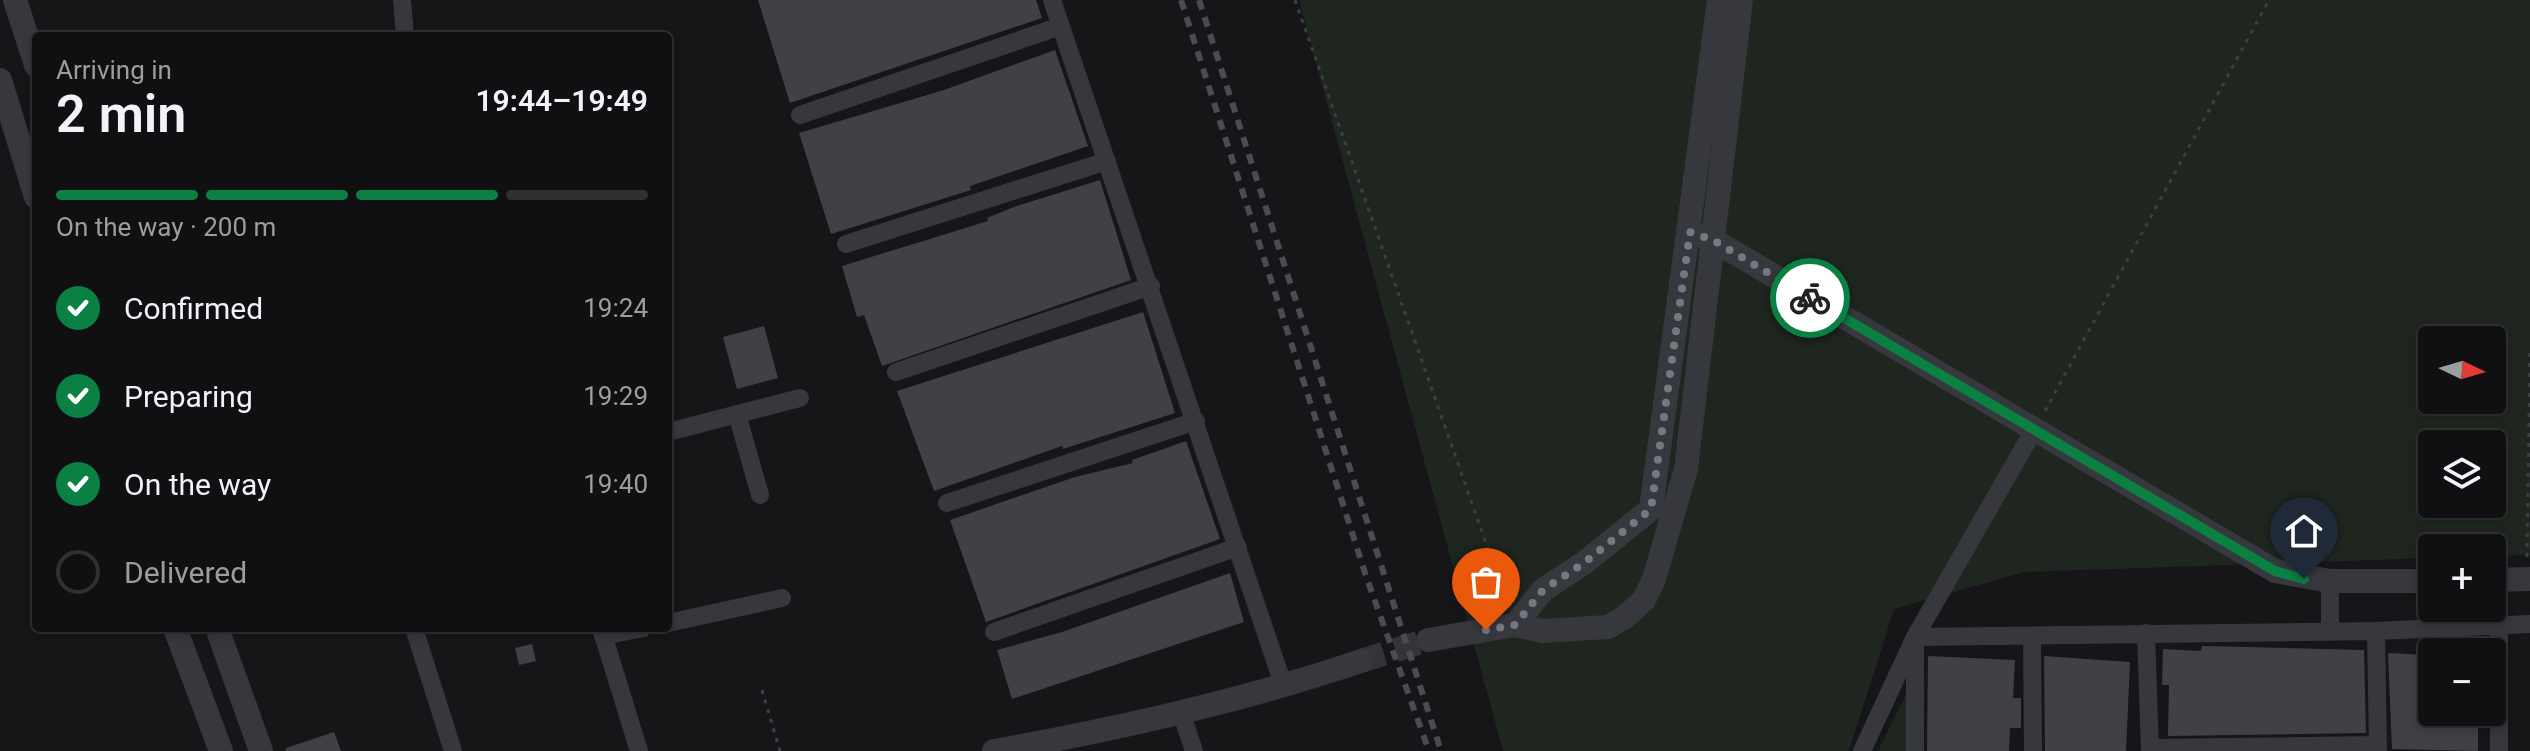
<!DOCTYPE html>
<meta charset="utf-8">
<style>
:root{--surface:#101012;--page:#1e1e20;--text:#f1f3f6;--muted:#9c9d9f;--line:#303032;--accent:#0b8043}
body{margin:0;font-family:Roboto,sans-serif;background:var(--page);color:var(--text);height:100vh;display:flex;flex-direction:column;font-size:30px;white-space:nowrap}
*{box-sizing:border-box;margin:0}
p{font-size:26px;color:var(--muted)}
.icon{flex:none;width:44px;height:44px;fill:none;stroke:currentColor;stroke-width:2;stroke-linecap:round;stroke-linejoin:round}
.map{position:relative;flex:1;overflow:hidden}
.details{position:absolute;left:32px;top:32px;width:640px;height:600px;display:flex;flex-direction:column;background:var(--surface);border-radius:8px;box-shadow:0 4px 12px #0003,0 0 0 2px var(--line)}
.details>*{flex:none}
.needle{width:52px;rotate:95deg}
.tools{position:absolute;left:2418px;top:326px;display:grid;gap:16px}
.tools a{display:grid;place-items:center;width:88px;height:88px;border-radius:8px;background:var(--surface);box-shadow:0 4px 12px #0003,0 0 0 2px var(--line);font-size:40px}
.pin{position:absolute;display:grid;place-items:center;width:68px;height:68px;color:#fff;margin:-82px -34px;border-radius:50% 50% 50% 0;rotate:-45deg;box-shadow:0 0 8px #0007}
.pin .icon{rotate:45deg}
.courier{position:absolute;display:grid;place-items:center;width:80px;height:80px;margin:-40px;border:6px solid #0b8043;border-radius:50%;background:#fff;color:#222;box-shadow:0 2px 10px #0007}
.summary em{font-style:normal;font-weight:600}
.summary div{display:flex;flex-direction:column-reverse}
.summary{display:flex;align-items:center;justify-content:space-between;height:136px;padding:0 24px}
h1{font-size:52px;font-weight:600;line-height:60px}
.bar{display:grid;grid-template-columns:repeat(4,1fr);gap:12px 8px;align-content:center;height:96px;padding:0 24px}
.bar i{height:10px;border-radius:6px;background:var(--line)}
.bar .current{background:var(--accent)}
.bar p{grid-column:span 4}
ol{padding:0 24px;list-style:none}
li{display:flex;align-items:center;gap:24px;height:88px}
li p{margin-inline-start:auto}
li .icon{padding:8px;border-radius:50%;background:var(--accent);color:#fff;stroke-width:4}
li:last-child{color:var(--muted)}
li i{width:44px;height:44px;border:4px solid var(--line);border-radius:50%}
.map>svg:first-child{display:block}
</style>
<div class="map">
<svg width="2530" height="751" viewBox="0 0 2530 751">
<rect width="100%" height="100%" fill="#161618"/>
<path fill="#1e261f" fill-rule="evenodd" d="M1299,0H2530V555L2492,556V548H2432V558L2024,572L1894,609L1849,751H1503ZM2432,340H2492V400H2432ZM2432,444H2492V504H2432Z
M1910,686L1909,751H1878Z"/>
<path fill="#404145" d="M758,0H1036L1042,18L790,103Z
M1055,50L1088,146L970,186L971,190L831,234L799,133L944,90Z
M1100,180L1131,280L882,366L864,315L857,317L842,266L988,221L987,218L1014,207Z
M1143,312L1175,413L1063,449L1062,446L934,491L897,391Z
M764,326L778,378L737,389L723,337Z
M1186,441L1220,539L986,622L950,520L1075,477L1133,463L1132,460Z
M1230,573L1244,622L1012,699L997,650L1062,632Z
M532,644L536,661L519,665L515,648Z
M2202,646L2364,650L2366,733L2168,736L2169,685H2162L2163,649L2201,651Z
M2388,653L2428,655L2427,712H2478V751L2392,749Z
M1928,656L2015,660L2013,698H2021V728H2010L2009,751H1927Z
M2044,656L2130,662L2126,751H2045Z
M334,732L341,751H286V748Z"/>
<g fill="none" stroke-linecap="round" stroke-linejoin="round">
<path stroke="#333438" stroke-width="24" stroke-dasharray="24 12" stroke-linecap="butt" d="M1361,661L1428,640"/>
<path stroke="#3d3f44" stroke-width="3" stroke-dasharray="4 6" stroke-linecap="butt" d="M1295,0L1506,600
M2045,411L2269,0
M2527,557L2530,348
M762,690L780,751"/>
<path stroke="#37383d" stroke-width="18" d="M402,0L405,36
M1052,0L1284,687
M800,115L1061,26
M846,244L1107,161
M896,372L1151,286
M737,414L760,495
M668,432L800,398
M947,503L1196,421
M2330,581V631
M2446,608V629
M668,623L782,598
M2499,625V751
M414,628L453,751
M601,628L639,751
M2376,631L2378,751
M994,632L1238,547
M2146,633L2150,751
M603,636L643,628
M2032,636L2033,751
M1181,712L1194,751
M2150,748L2377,745
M1862,751L1915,637L2376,631L2530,624
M1915,751V637L2035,428"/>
<path stroke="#37383d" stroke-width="24" d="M15,0L36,65
M0,80L36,197
M1690,232L1713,240L2275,571L2330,581H2432
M2492,580L2530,579
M1515,625L1543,590L1584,563L1651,509L1719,0
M175,628L221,751
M217,628L261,751
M1428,640L1515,625L1542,631L1608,627L1625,617L1644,600L1654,579L1686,469L1741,0
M994,751C1118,729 1242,701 1361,661"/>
<path stroke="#4a4c52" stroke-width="6" stroke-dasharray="10 8" stroke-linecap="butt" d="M1181,0L1367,579L1429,751
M1199,0L1441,751"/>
</g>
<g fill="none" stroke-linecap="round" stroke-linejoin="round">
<path stroke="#757880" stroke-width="8" stroke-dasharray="0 14.4" d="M1486,630L1515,625L1543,590L1584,563L1651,509L1690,232L1713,240L1810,298"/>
<path stroke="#0b8043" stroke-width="10" d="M1810,298L2275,571L2304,579"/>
</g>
</svg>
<div class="tools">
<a><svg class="needle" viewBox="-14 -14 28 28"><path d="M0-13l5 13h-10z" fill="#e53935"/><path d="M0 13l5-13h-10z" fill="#9c9d9f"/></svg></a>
<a><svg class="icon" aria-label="layers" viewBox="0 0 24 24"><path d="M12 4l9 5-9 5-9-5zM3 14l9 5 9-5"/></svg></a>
<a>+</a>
<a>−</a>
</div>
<div class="pin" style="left:1486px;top:630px;background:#ea580c"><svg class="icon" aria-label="bag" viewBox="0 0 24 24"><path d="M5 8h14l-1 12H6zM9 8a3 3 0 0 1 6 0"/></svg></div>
<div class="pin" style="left:2304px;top:579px;background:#1f2937"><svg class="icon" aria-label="home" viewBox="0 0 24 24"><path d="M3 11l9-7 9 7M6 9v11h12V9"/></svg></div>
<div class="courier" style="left:1810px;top:298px"><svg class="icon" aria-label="bike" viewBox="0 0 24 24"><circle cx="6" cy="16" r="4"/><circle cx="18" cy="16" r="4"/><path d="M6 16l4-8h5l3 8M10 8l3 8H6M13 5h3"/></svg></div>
<section class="details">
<div class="summary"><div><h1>2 min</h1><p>Arriving in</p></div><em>19:44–19:49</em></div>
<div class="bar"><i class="current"></i><i class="current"></i><i class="current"></i><i></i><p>On the way · 200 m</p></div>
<ol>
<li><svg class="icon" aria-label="check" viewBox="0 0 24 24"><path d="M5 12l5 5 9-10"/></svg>Confirmed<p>19:24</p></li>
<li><svg class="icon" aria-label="check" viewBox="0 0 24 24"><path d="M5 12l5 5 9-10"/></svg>Preparing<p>19:29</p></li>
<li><svg class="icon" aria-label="check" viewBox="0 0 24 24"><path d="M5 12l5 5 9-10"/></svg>On the way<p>19:40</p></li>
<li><i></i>Delivered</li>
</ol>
</section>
</div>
